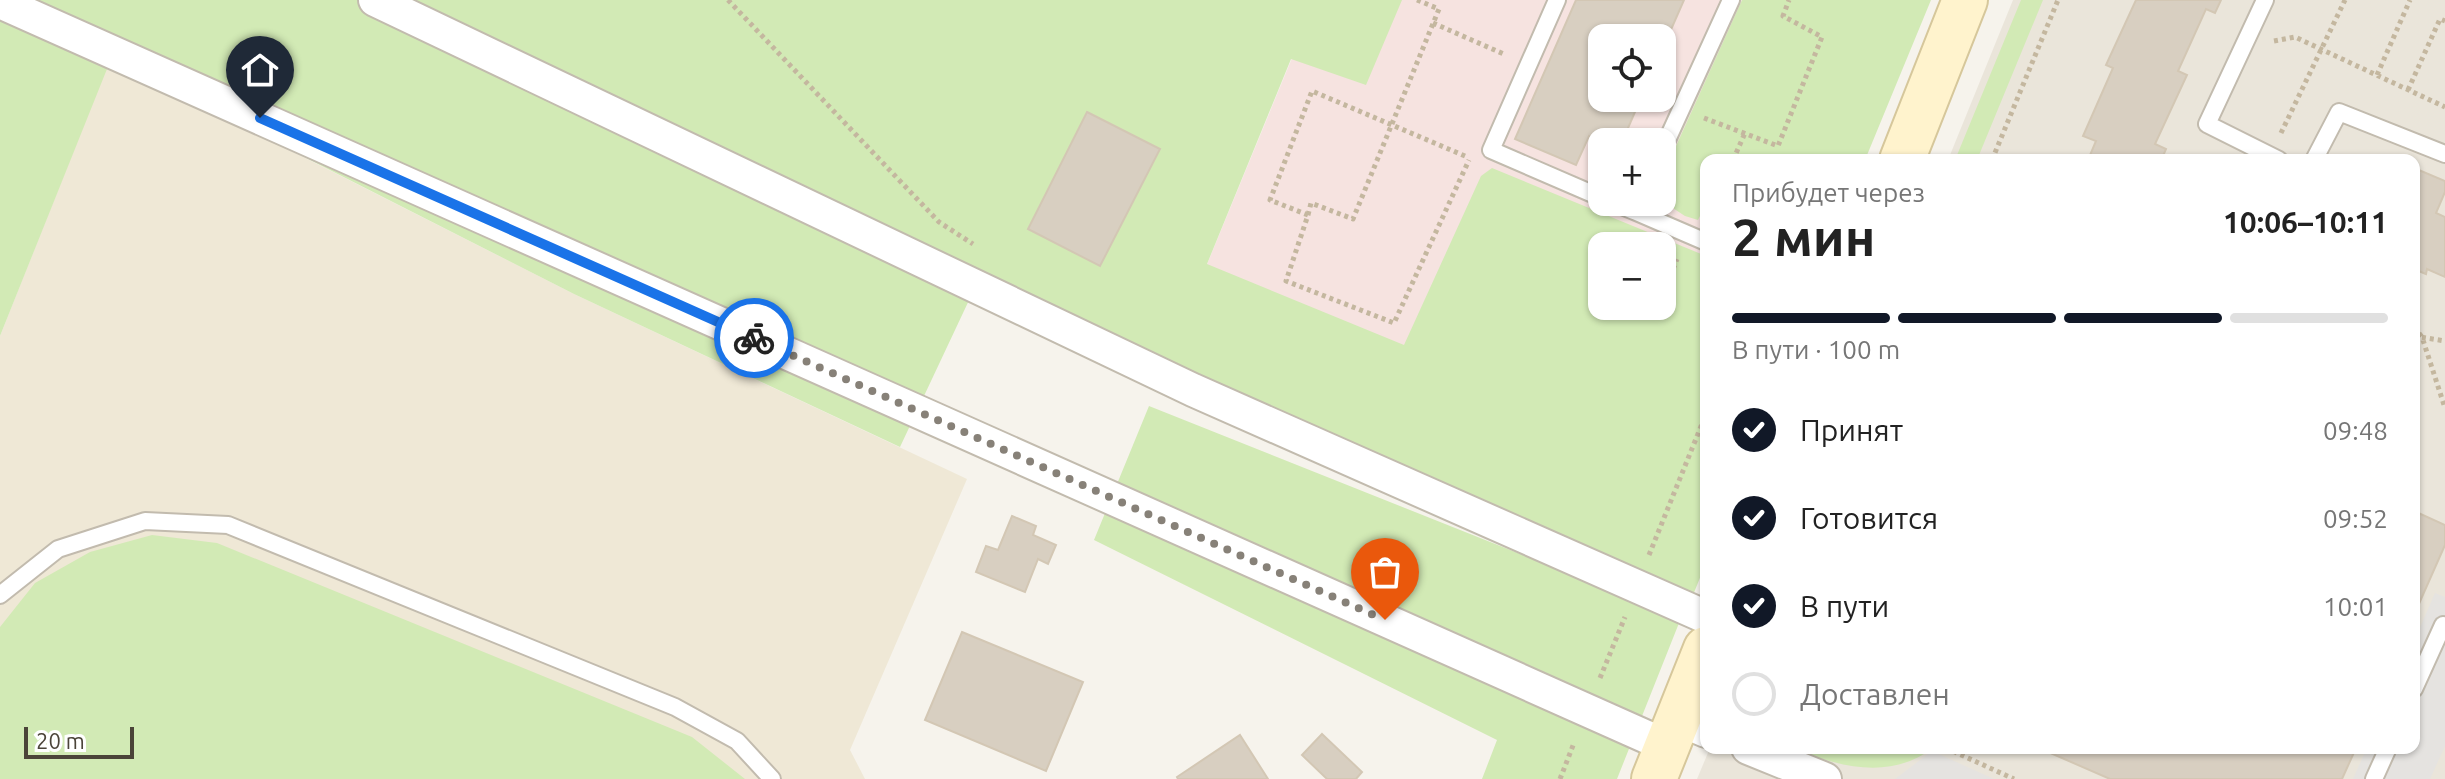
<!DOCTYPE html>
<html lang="ru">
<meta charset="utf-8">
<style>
:root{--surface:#fff;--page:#f2f2f2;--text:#222;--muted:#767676;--line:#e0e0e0;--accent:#111827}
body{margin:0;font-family:Ubuntu,sans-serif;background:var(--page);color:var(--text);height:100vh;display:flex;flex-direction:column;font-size:30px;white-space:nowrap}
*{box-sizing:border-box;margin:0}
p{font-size:26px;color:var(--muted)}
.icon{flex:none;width:44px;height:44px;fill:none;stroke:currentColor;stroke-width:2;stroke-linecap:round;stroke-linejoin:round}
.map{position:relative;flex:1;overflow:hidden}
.drawer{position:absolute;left:1700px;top:154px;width:720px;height:600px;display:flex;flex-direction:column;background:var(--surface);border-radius:16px;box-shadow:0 2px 6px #0004}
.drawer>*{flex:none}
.controls{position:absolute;left:1588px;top:24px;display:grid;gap:16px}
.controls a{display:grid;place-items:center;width:88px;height:88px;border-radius:16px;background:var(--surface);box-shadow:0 2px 6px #0004;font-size:40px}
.scale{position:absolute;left:24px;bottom:20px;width:110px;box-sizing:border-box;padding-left:8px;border:4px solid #4b4439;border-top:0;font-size:22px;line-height:28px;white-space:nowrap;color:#4b4439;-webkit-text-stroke:6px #fff;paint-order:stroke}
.pin{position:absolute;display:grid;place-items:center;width:68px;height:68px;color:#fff;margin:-82px -34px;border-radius:50% 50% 50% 0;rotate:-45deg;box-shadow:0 0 8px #0007}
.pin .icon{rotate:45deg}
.courier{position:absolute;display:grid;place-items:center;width:80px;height:80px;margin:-40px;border:6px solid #1a73e8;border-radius:50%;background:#fff;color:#222;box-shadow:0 2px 10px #0007}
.headline em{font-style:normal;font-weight:700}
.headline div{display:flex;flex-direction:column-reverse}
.headline{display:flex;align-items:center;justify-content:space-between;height:136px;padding:0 32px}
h1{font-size:52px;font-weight:700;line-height:60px}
.bar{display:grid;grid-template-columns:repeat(4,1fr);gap:12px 8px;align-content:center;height:96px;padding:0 32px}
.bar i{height:10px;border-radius:6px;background:var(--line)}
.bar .selected{background:var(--accent)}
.bar p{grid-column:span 4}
ol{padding:0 32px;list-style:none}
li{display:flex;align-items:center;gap:24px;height:88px}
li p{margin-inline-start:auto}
li .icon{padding:8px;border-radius:50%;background:var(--accent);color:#fff;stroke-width:4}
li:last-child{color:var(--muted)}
li i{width:44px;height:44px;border:4px solid var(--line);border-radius:50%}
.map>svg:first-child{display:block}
</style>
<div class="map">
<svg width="2445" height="779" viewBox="0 0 2445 779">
<rect width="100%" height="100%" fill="#f6f3ec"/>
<path fill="#eae5da" d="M2013,0H2445V779H1697L1710,748H2414V160H1948Z"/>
<path fill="#efe8d6" d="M110,59L574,294L967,479L850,750L865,779H0V336Z"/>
<path fill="#f6e3e0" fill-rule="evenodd" d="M1316,0H1850L1706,160V363L1168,359ZM1602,38H1662V98H1602ZM1602,142H1662V202H1602ZM1602,246H1662V306H1602Z"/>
<path fill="#d2eab5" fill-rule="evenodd" d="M0,0H1402L1366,85L1291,59L1207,264L1404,345L1481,176L1492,168L1706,256V563L1691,600L1227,400L1168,359L1161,377L971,296L900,447L574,294L111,59L0,336ZM1602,246H1662V306H1602Z
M1742,0H1931L1865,160H1706V213L1702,212L1698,220L1685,216L1662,201V177Z
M2021,0H2043L1977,160H1955Z
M1149,406L1681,618L1617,779H1482L1497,740L1094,540Z
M152,535L217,543L692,737L745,779H0V627L35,583L90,552Z
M1793,748H1933C1892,779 1843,769 1793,748Z"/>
<path fill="#e5e3e0" d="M2435,593L2445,597V746L2430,779H2353L2367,748H2414V641Z
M1932,751L1994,779H1895Z"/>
<path fill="#d8cfc1" stroke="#d3c7b4" stroke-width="2" d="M1576,0H1684L1662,50V38H1602V98H1641L1622,142H1604L1589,136L1576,165L1515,139Z
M2136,0H2221L2215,13L2206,9L2178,71L2187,75L2155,144L2166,149L2163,156L2172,160H2088L2096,141L2083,136L2113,68L2106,65Z
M1087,112L1160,149L1100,266L1028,229Z
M2414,168L2445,181V192L2436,213L2445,217V277L2427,269L2426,274L2414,269Z
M2414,511L2445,525V545L2414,615Z
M1012,516L1036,526L1033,535L1056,545L1048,564L1038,559L1025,592L976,572L986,546L998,550Z
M962,632L1083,682L1046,771L925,720Z
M1322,734L1362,772L1356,779H1327L1302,755Z
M1240,735L1268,779H1178L1177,777Z
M2039,748H2356L2342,779H2110Z"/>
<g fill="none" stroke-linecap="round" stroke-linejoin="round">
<g stroke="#c2bbae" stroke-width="20">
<path id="lane" d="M1557,0L1491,150L1602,198
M2265,0L2207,124L2279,160
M1662,151L1731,0
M2314,160L2339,112L2445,154
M1612,202L1634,211
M1639,202L1634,211L1706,242
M0,595L58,549L145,521L228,525L675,707L737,741L772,779
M2414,689L2443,625
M2374,779L2388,748"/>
</g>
<g stroke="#c2bbae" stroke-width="36">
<path id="street" d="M375,0L1193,390L1706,617
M0,2L1667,746
M1678,719L1706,731
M1748,748L1825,779"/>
</g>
<g stroke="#d6c79b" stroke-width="48">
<path id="secondary" d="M1902,160L1965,0
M1654,779L1706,649"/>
</g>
<path stroke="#c4b79f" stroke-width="5" stroke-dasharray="4 4" stroke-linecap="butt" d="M728,0L939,222L973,244
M1433,23L1506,55
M2274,41L2295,37L2445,107
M2377,75L2410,0
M2408,90L2440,19L2445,21
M1704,118L1778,146L1822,37L1783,16L1789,0
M2281,133L2345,0
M1465,156L1312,91L1270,200L1308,215L1286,281L1394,323L1469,160
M1733,160L1745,133
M1992,160L2058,0
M1308,215L1311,203L1353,219L1439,9L1417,0
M1662,285L1666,287L1677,259
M2414,327L2422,337L2445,408
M2414,336L2445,341
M1649,555L1706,414
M1600,678L1625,617
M1946,748L2014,779
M1560,779L1574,743"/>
<use href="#lane" stroke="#fff" stroke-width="16"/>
<use href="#street" stroke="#fff" stroke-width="32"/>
<use href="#secondary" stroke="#fff3cd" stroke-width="44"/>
</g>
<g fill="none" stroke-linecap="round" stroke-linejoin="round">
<path stroke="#878178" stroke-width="8" stroke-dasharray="0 14.4" d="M754,338L1385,620"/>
<path stroke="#1a73e8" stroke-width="10" d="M260,118L754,338"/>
</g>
</svg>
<div class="controls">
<a><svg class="icon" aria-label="locate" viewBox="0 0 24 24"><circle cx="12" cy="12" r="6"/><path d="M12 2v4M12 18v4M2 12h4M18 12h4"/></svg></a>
<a>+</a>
<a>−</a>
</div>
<div class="scale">20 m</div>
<div class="pin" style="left:1385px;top:620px;background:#ea580c"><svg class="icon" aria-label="bag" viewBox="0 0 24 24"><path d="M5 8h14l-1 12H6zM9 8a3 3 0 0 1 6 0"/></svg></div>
<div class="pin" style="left:260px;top:118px;background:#1f2937"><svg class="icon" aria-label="home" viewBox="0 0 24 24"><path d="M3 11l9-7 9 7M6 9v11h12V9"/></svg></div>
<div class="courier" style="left:754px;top:338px"><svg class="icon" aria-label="bike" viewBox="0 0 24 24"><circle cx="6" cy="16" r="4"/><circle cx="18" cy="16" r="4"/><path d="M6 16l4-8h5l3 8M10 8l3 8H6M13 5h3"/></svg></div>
<section class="drawer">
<div class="headline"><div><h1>2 мин</h1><p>Прибудет через</p></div><em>10:06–10:11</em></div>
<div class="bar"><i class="selected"></i><i class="selected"></i><i class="selected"></i><i></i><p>В пути · 100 m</p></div>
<ol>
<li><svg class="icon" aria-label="check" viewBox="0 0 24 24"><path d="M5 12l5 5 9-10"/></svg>Принят<p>09:48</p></li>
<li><svg class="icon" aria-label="check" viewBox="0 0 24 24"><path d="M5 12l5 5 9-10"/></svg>Готовится<p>09:52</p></li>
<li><svg class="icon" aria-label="check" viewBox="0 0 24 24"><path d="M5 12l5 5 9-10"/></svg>В пути<p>10:01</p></li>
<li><i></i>Доставлен</li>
</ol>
</section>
</div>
